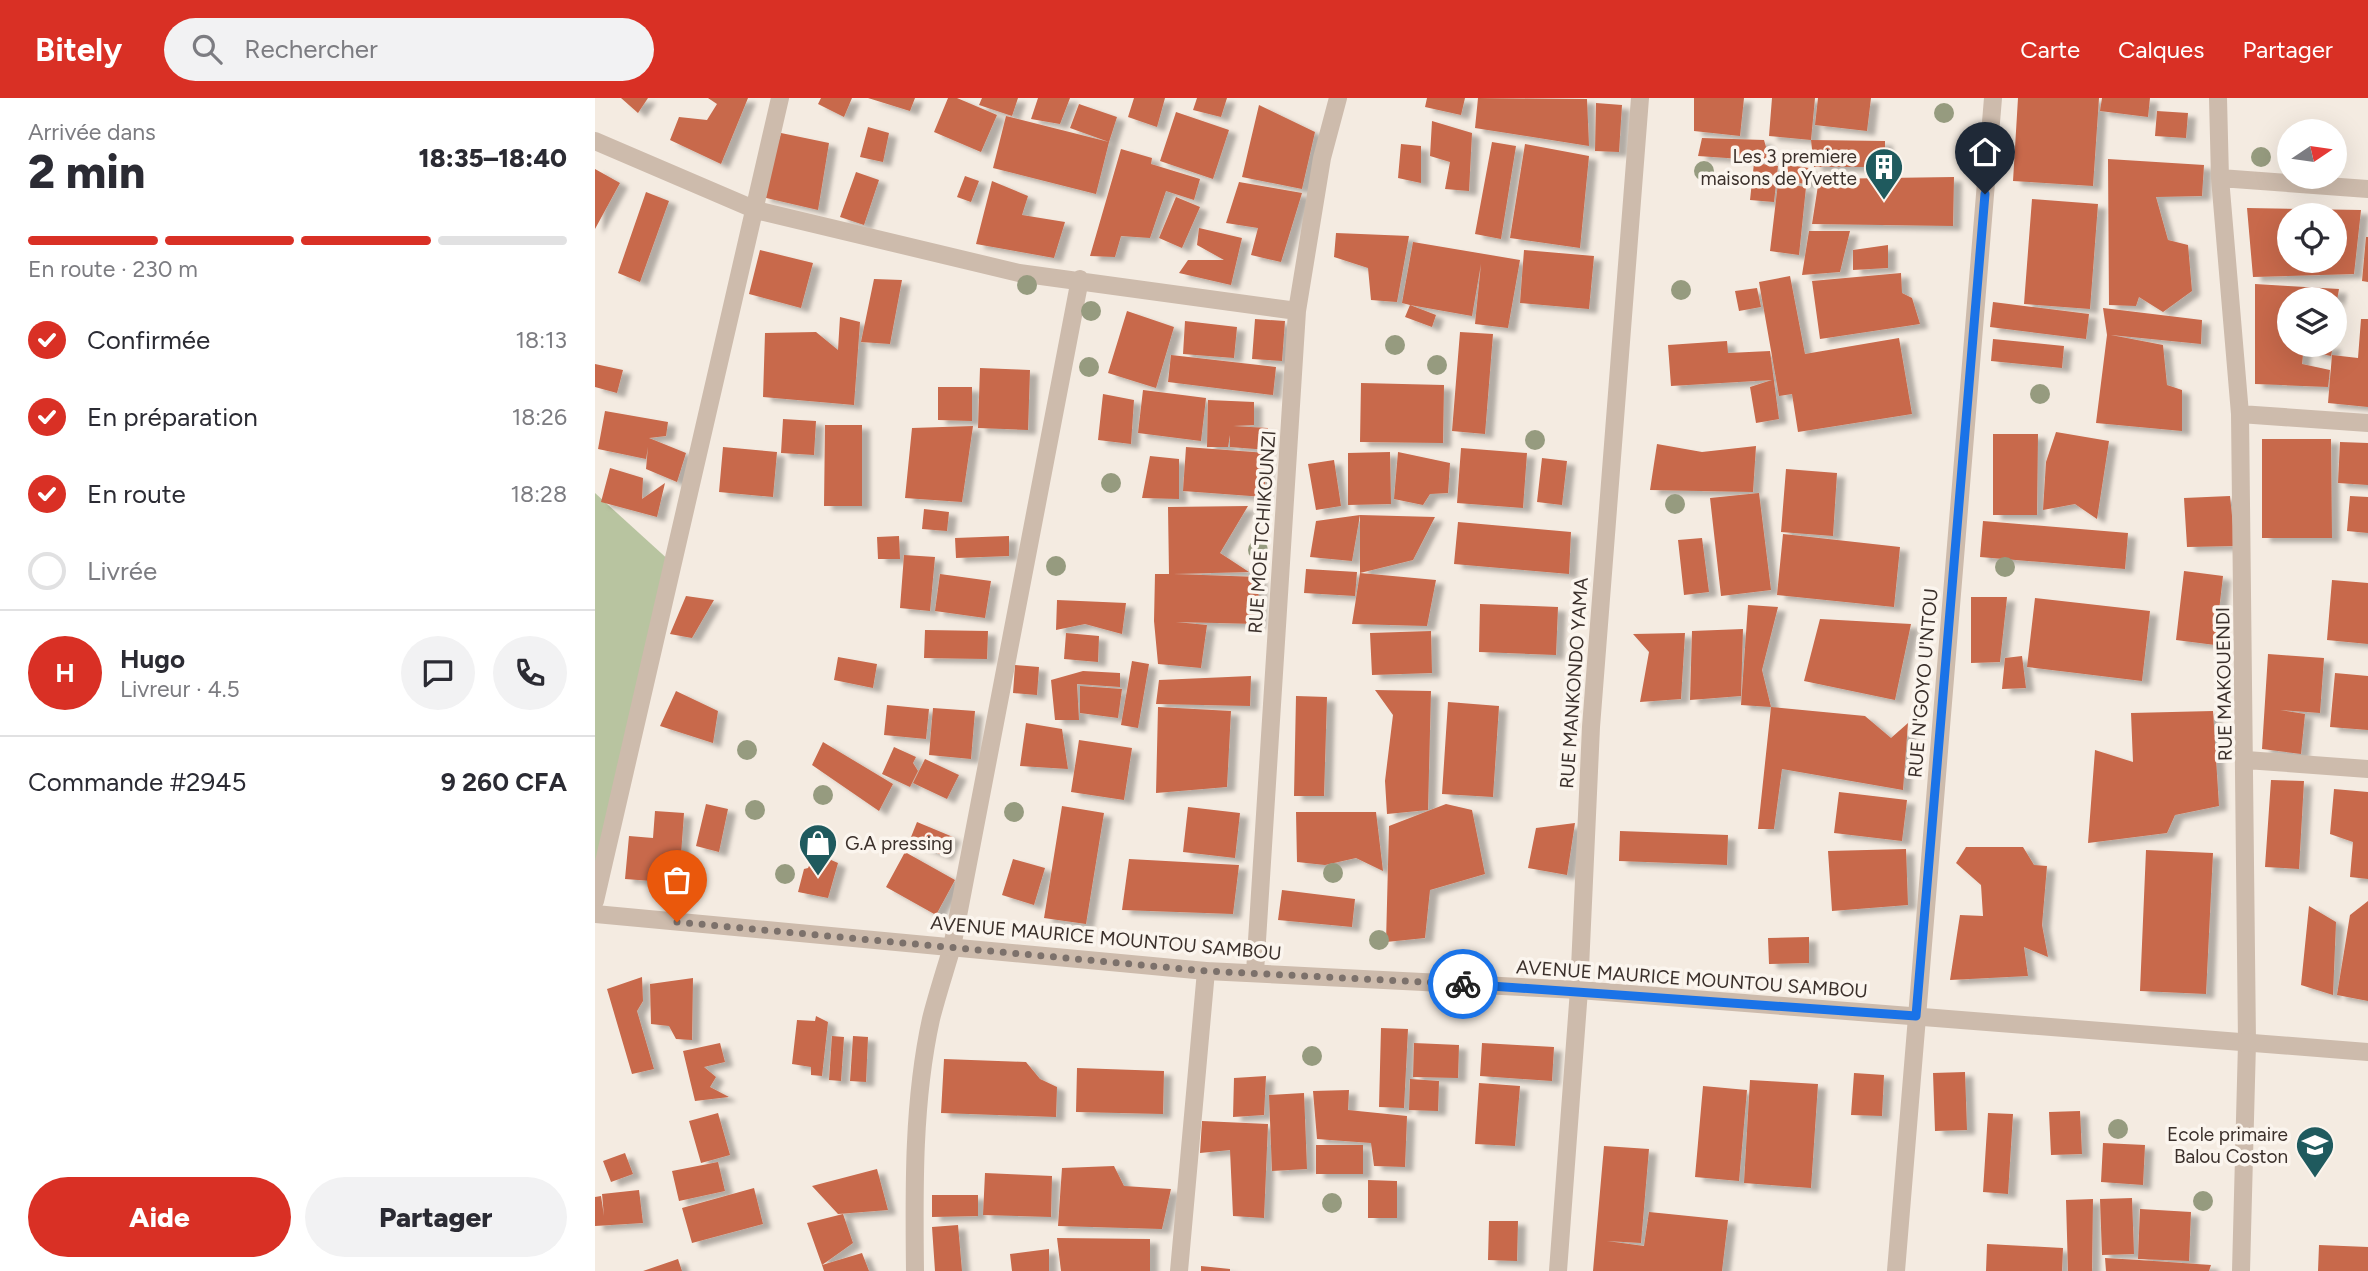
<!DOCTYPE html>
<html lang="fr">
<meta charset="utf-8">
<style>
:root{--surface:#fff;--page:#f2f2f3;--text:#2b2b33;--muted:#7c7c81;--line:#e1e1e2;--accent:#d93025}
body{margin:0;font-family:Figtree,sans-serif;background:var(--page);color:var(--text);height:100vh;display:flex;flex-direction:column;font-size:26px;white-space:nowrap}
*{box-sizing:border-box;margin:0}
p{font-size:23px;color:var(--muted)}
.icon{flex:none;width:38px;height:38px;fill:none;stroke:currentColor;stroke-width:2;stroke-linecap:round;stroke-linejoin:round}
.map{position:relative;flex:1;overflow:hidden}
.side{display:flex;flex-direction:column;background:var(--surface);width:595px}
.side>*{flex:none}
.needle{width:46px;rotate:77deg}
.fabs{position:absolute;left:1682px;top:21px;display:grid;gap:14px}
.fabs a{display:grid;place-items:center;width:70px;height:70px;border-radius:50%;background:var(--surface);box-shadow:0 7px 28px #0002;font-size:35px}
.pin{position:absolute;display:grid;place-items:center;width:60px;height:60px;color:#fff;margin:-72px -30px;border-radius:50% 50% 50% 0;rotate:-45deg;box-shadow:0 0 7px #0007}
.pin .icon{rotate:45deg}
.courier{position:absolute;display:grid;place-items:center;width:70px;height:70px;margin:-35px;border:5px solid #1a73e8;border-radius:50%;background:#fff;color:#222;box-shadow:0 2px 9px #0007}
.summary em{font-style:normal;font-weight:800}
.summary div{display:flex;flex-direction:column-reverse}
.summary{display:flex;align-items:center;justify-content:space-between;height:119px;padding:0 28px}
h1{font-size:46px;font-weight:800;line-height:52px}
.bar{display:grid;grid-template-columns:repeat(4,1fr);gap:10px 7px;align-content:center;height:84px;padding:0 28px}
.bar i{height:9px;border-radius:5px;background:var(--line)}
.bar .current{background:var(--accent)}
.bar p{grid-column:span 4}
.line{display:flex;align-items:center;gap:18px;padding:0 28px;border-top:2px solid var(--line)}
.line div{flex:1}
.round{display:grid;place-items:center;flex:none;width:74px;height:74px;border-radius:37px;background:var(--page)}
ol{padding:0 28px;list-style:none}
li{display:flex;align-items:center;gap:21px;height:77px}
li p{margin-inline-start:auto}
li .icon{padding:7px;border-radius:50%;background:var(--accent);color:#fff;stroke-width:4}
li:last-child{color:var(--muted)}
li i{width:38px;height:38px;border:4px solid var(--line);border-radius:50%}
.action{display:flex;gap:14px;margin-top:auto;padding:14px 28px}
.action a{flex:1;height:80px;border-radius:42px;background:var(--accent);color:#fff;font-size:28px;font-weight:800;line-height:80px;text-align:center}
.action a+a{background:var(--page);color:var(--text)}
header{display:flex;align-items:center;gap:42px;box-sizing:border-box;height:98px;padding:0 35px;background:var(--accent);color:#fff}
header strong{font-size:33px}
nav{display:flex;gap:38px;margin-inline-start:auto;font-size:24px}
.search{width:490px;height:63px;background:var(--page);display:flex;align-items:center;gap:18px;box-sizing:border-box;padding:0 24px;border-radius:38px;color:var(--muted);font-size:26px}
main{display:flex;flex:1;min-height:0}
.map>svg:first-child{display:block}
</style>
<header>
<strong>Bitely</strong>
<div class="search"><svg class="icon" aria-label="search" viewBox="0 0 24 24"><circle cx="10" cy="10" r="6"/><path d="M15 15l6 6"/></svg>Rechercher</div>
<nav><a>Carte</a><a>Calques</a><a>Partager</a></nav>
</header>
<main>
<section class="side">
<div class="summary"><div><h1>2 min</h1><p>Arrivée dans</p></div><em>18:35–18:40</em></div>
<div class="bar"><i class="current"></i><i class="current"></i><i class="current"></i><i></i><p>En route · 230 m</p></div>
<ol>
<li><svg class="icon" aria-label="check" viewBox="0 0 24 24"><path d="M5 12l5 5 9-10"/></svg>Confirmée<p>18:13</p></li>
<li><svg class="icon" aria-label="check" viewBox="0 0 24 24"><path d="M5 12l5 5 9-10"/></svg>En préparation<p>18:26</p></li>
<li><svg class="icon" aria-label="check" viewBox="0 0 24 24"><path d="M5 12l5 5 9-10"/></svg>En route<p>18:28</p></li>
<li><i></i>Livrée</li>
</ol>
<div class="line" style="height:126px"><b class="round" style="background:var(--accent);color:#fff">H</b><div><b>Hugo</b><p>Livreur · 4.5</p></div><a class="round"><svg class="icon" aria-label="chat" viewBox="0 0 24 24"><path d="M4 5h16v11H9l-5 4z"/></svg></a><a class="round"><svg class="icon" aria-label="phone" viewBox="0 0 24 24"><path d="M5 4h4l2 5-3 2q2 4 5 5l2-3 5 2v4C11 20 4 13 5 4z"/></svg></a></div>
<div class="line" style="height:91px"><div>Commande #2945</div><b>9 260 CFA</b></div>
<div class="action"><a>Aide</a><a>Partager</a></div>
</section>
<div class="map">
<svg width="1773" height="1173" viewBox="0 0 1773 1173">
<defs>
<filter id="shadow"><feDropShadow dx="8" dy="4.5" stdDeviation="2" flood-color="#0004"/></filter>
</defs>
<rect width="100%" height="100%" fill="#f4ebe1"/>
<path fill="#b8c4a0" d="M0,395L77,465L13,762L0,764Z"/>
<path fill="#c8694b" fill-rule="evenodd" filter="url(#shadow)" d="M26,0H53L43,15Z
M113,0H153L126,66L75,42L84,19L112,22L122,6Z
M226,0H257L249,19L223,6Z
M273,0H320L315,13Z
M353,0H362L402,17L386,54L339,34Z
M387,0H423L417,18L384,7Z
M443,0H475L465,26L436,21Z
M539,0H570L562,29L533,19Z
M602,0H632L626,19L598,12Z
M832,0H870L866,17L830,9Z
M883,0L992,1L994,48L880,30Z
M1099,0H1149L1145,38L1099,33Z
M1177,0H1220L1216,42L1174,38Z
M1223,0H1276L1272,33L1220,27Z
M1423,0H1504L1498,88L1418,83Z
M1507,0H1555L1553,19L1505,13Z
M1001,5L1027,7L1024,54L1000,53Z
M484,6L522,19L514,44L475,30Z
M664,7L720,34L707,91L647,79Z
M1562,13L1593,15L1591,40L1560,38Z
M581,14L634,32L618,81L565,63Z
M411,18L514,44L501,96L398,70Z
M837,23L877,35L874,93L850,91L855,64L835,58Z
M273,29L294,35L288,64L265,59Z
M186,35L234,45L223,112L167,99Z
M1107,40L1169,42L1175,63L1103,58Z
M1216,42L1290,43V69H1219Z
M897,44L921,48L906,141L880,136Z
M806,46L826,48V85L803,80Z
M930,46L994,58L985,150L915,140Z
M526,51L557,60L556,66L605,81L599,102L571,93L555,140L526,138L520,159L495,158Z
M1513,61L1609,67L1607,98L1561,99L1573,142L1593,147L1597,193L1568,214L1544,199L1541,208L1514,207Z
M1159,65L1183,68L1179,104L1155,102Z
M1188,66L1214,70L1212,86L1186,83Z
M0,71L25,85L0,131Z
M261,74L284,82L269,127L245,119Z
M370,78L384,83L376,104L362,99Z
M1359,79L1358,128L1217,126L1224,81Z
M397,83L433,98L427,117L470,124L459,160L381,146Z
M644,84L707,95L686,164L656,157L663,130L631,125Z
M1183,85L1211,89L1204,157L1175,153Z
M51,94L74,103L45,184L23,175Z
M581,99L605,109L587,150L564,140Z
M1437,101L1503,106L1495,211L1429,206Z
M1652,110L1766,112L1759,176L1658,179ZM1694,117H1740V163H1694Z
M604,130L647,140L636,187L584,175L593,162H629L602,147Z
M1214,133H1255L1245,174L1207,177Z
M741,135L814,138L802,204L776,202L773,170L739,159Z
M1771,139H1773V184L1767,183Z
M818,144L925,162L913,230L880,226L886,166L877,218L815,207L841,217L837,229L810,219L815,207L807,205Z
M1293,147V170L1258,172V152Z
M165,152L218,165L206,210L154,196Z
M929,152L999,158L994,211L925,205Z
M1306,175L1307,195L1317,200L1325,226L1225,241L1217,183Z
M1195,178L1210,256L1304,240L1317,316L1203,334L1197,296L1184,298L1164,184Z
M279,181L307,182L295,246L266,244Z
M1660,186L1744,191L1741,208L1740,201H1694V247H1709L1707,266L1735,272L1733,289L1660,286Z
M1162,190L1166,209L1144,213L1140,193Z
M1398,204L1494,216L1491,241L1395,229Z
M1508,210L1607,222L1606,246L1516,237L1568,247L1572,287L1587,292V333L1501,325L1512,237Z
M532,213L579,229L561,290L513,275Z
M245,219L265,224L259,307L168,299L170,235L221,234L243,252Z
M660,221L690,223L687,263L657,261Z
M1766,221H1773V309L1733,305L1737,257L1763,260Z
M590,223L642,229L639,260L588,256Z
M865,234L898,236L890,336L857,333Z
M1398,241L1469,248L1467,270L1396,263Z
M1132,243L1133,255L1175,253L1184,321L1161,325L1155,289L1177,282L1076,288L1073,247Z
M1718,247H1738L1736,258L1717,254Z
M576,257L681,269L678,297L573,284Z
M0,266L28,272L22,295L0,289Z
M385,270L435,272L433,332L383,330Z
M766,285L849,287L848,345L765,344Z
M343,289H377V323L343,322Z
M548,292L611,300L606,343L543,335Z
M508,296L539,302L536,346L503,342Z
M613,302L659,304V327L638,328L673,330V352L635,349V337L633,349H612Z
M10,313L73,324L71,338L54,340L91,355L82,384L51,371L53,349L51,361L3,351Z
M188,321L221,323L219,357L186,355Z
M230,327H267V408H229Z
M378,328L367,404L310,400L317,330Z
M1461,334L1514,343L1502,421L1480,406L1448,412L1451,364Z
M1398,336H1443L1442,417H1398Z
M1667,341H1736L1737,440H1667Z
M1745,344L1773,345V387L1743,385Z
M1062,346L1107,354L1161,348L1158,394L1055,392Z
M128,349L182,354L178,399L124,394Z
M591,349L672,355L669,399L588,393Z
M866,350L932,355L928,410L862,405Z
M795,354L796,406L753,407V355Z
M803,354L855,365L853,395L835,396L828,407L799,401Z
M555,358L584,361V401L547,400Z
M947,360L972,363L967,407L942,404Z
M739,362L746,408L721,412L713,366Z
M15,370L48,380L47,401L70,385L62,419L6,404Z
M1191,371L1242,375L1238,438L1186,434Z
M1164,395L1176,492L1126,498L1115,400Z
M1635,398L1640,448L1592,449L1589,400Z
M1755,398L1773,399V435L1752,433Z
M653,408L625,455L654,474L579,476L664,479L663,526L581,524L612,527L606,570L563,566L559,523L560,476H574L573,409Z
M329,411L354,414L352,433L327,431Z
M765,417L757,463L715,459L721,423Z
M765,417L840,419L818,462L765,475Z
M1388,423L1533,435L1530,471L1385,459Z
M863,424L976,434L974,476L859,466Z
M1188,436L1305,449L1299,509L1182,497Z
M304,438L305,461H283L282,439Z
M414,438V458L361,460L360,440Z
M1107,440L1114,494L1089,497L1083,442Z
M309,457L340,459L335,513L305,510Z
M711,471L762,474L760,498L709,495Z
M1589,473L1628,478L1620,547L1581,542Z
M765,475L841,482L832,528L757,526Z
M345,476L396,483L390,520L340,513Z
M1737,482L1773,485V546L1732,542Z
M91,498L119,502L97,540L75,536Z
M1376,499H1412L1405,564L1376,565Z
M1440,500L1555,513L1547,583L1432,569Z
M462,502L531,505L527,536L490,526L461,532Z
M885,506L963,509L961,557L884,554Z
M1153,507L1183,509L1167,572L1176,609L1146,607Z
M1225,521L1316,526L1300,602L1209,583Z
M1148,531L1146,598L1095,602L1097,533Z
M330,532L393,533L392,561L329,560Z
M836,533L837,575L777,577L775,535Z
M471,535L504,538L503,564L469,561Z
M1090,535L1086,601L1045,604L1054,554L1038,536Z
M1673,556L1729,560L1725,615L1685,612L1710,616L1706,656L1667,651Z
M1427,558L1431,590L1407,591L1410,560Z
M243,559L282,566L278,590L239,582Z
M537,563L554,566L543,630L526,627Z
M420,567L444,569L442,597L418,595Z
M488,573L525,575V589L482,586L484,622H460L456,582Z
M1740,575L1773,578V632L1735,629Z
M656,578L655,608L561,606L564,582Z
M485,588L527,591L523,620L485,615Z
M780,592L836,593L833,712L792,716L790,683L798,617Z
M81,593L123,613L118,645L65,628Z
M701,598L732,599L729,698H699Z
M853,604L904,608L898,699L847,696Z
M292,607L334,611L331,641L289,637Z
M563,609L636,613L632,689L561,695Z
M1176,609L1270,618L1296,640L1313,625L1308,692L1187,671L1179,731H1163Z
M338,610L380,613L376,661L334,657Z
M1618,613L1624,708L1580,717L1572,735L1493,745L1500,652L1538,664L1536,615Z
M431,625L467,631L473,671L425,668Z
M484,642L537,650L529,702L476,694Z
M228,644L298,686L284,713L217,667Z
M299,649L321,659L318,665L323,673L315,689L287,676Z
M330,661L364,677L352,701L318,685Z
M1676,682L1709,683L1704,771L1670,769Z
M1739,691L1773,694V781L1755,779L1758,744L1735,736Z
M1244,694L1312,702L1307,743L1239,735Z
M111,706L133,711L124,754L101,748Z
M851,706L877,712L890,776L835,792L830,840L791,844L794,728Z
M467,708L509,715L491,826L449,820Z
M593,709L645,715L640,760L588,754Z
M60,713L89,715L84,785L30,781L34,738L58,740Z
M701,714H781L788,773L761,760L730,767L702,764Z
M322,724L358,739L350,758L314,744Z
M980,725L972,777L933,770L941,730Z
M1025,733L1133,737L1132,767L1024,763Z
M1371,749H1428L1439,767L1452,768L1447,827L1453,859L1429,849L1433,878L1355,882L1365,817L1388,818L1386,787L1361,765Z
M1311,751L1313,807L1237,813L1233,753Z
M1551,752L1618,755L1611,896L1545,893Z
M310,754L360,782L341,817L291,789Z
M220,755L243,765L233,800L203,794L209,771L213,770Z
M418,761L450,770L439,807L407,797Z
M534,761L644,767L638,816L527,812Z
M687,792L760,801L757,829L683,822Z
M1773,803V903L1742,897L1755,817Z
M1714,808L1741,824L1738,897L1706,887Z
M1214,839V865L1174,866L1173,840Z
M47,879L48,903L42,913L59,971L37,976L12,891Z
M98,880L97,942L81,941L74,928L56,926L55,886Z
M221,918L233,924L227,978L216,977V969L197,966L202,922L220,923Z
M786,930L813,931L809,1010L784,1009Z
M237,938L249,939L246,983L234,982Z
M258,938L273,939L271,984L255,983Z
M125,945L130,964L109,969L121,979L115,989L134,999L100,1003L88,953Z
M819,945L864,947L863,980L818,979Z
M887,945L959,949L957,983L885,978Z
M349,961L431,964L445,981L462,989L461,1019L346,1015Z
M482,970L569,973L568,1016L481,1014Z
M1370,974L1372,1032L1340,1033L1338,975Z
M1259,975L1289,977L1287,1018L1256,1017Z
M671,978L669,1017L638,1019L639,980Z
M815,981L844,983L843,1013L814,1012Z
M1155,982L1223,986L1216,1090L1149,1085Z
M884,985L925,988L920,1048L880,1046Z
M1108,988L1152,992L1144,1083L1100,1079Z
M754,992L753,1012L812,1018L810,1069L779,1068L776,1045L722,1041L718,993Z
M709,995L712,1071L677,1073L674,997Z
M1485,1013L1487,1056L1456,1057L1454,1014Z
M123,1015L135,1057L106,1065L94,1023Z
M1393,1015L1418,1016L1413,1096L1388,1094Z
M607,1023L673,1026L669,1120L638,1118L635,1052L605,1055Z
M1508,1045L1550,1047L1548,1087L1506,1084Z
M721,1047H768V1076H721Z
M1009,1048L1054,1051L1046,1145L1012,1143L1049,1148L1054,1114L1133,1122L1127,1173H998Z
M30,1055L38,1076L16,1084L8,1063Z
M123,1064L130,1093L84,1103L77,1073Z
M519,1068L529,1088L576,1091L567,1131L463,1128L467,1070Z
M282,1071L293,1112L243,1116L217,1088Z
M390,1075L457,1078L456,1119L388,1117Z
M773,1082L802,1083V1120H773Z
M159,1090L168,1126L97,1145L87,1110Z
M44,1092L48,1125L0,1128V1099L6,1098L9,1118L7,1096Z
M337,1097H383V1118L337,1119Z
M1537,1100L1539,1156L1507,1157L1505,1101Z
M1498,1101L1497,1173H1473L1471,1102Z
M1545,1111L1596,1114L1594,1163L1543,1161Z
M248,1116L258,1145L227,1167L212,1125Z
M894,1123H923L922,1163L893,1162Z
M363,1127L367,1173H340L337,1129Z
M462,1140L555,1141V1173H466Z
M1392,1146L1468,1150L1467,1173H1391Z
M1724,1147L1773,1149V1173H1723Z
M454,1151V1173H417L415,1156Z
M267,1155L274,1173H229L227,1167Z
M1510,1160L1544,1162L1616,1167L1614,1173H1511Z
M83,1161L87,1173H48Z
M606,1168L635,1171V1173H606Z"/>
<g fill="none" stroke-linecap="round" stroke-linejoin="round">
<path stroke="#cdbbac" stroke-width="18" d="M1623,0L1625,80L1645,316L1652,945L1646,1173
M0,43L161,112L424,175L702,213
M1625,80L1773,91
M1645,316L1773,325
M1651,662L1773,671
M0,803L185,0
M660,874L702,213L727,60L743,0
M320,1173C319,1090 318,1003 336,921C342,897 350,873 357,849L485,181
M584,1173L611,873
M963,1173L984,892L996,629L1045,0
M1301,1173L1398,0"/>
<path stroke="#cdbbac" stroke-width="18" d="M0,816L611,873L984,892L1773,954"/>
</g>
<g fill="#969b7f">
<circle cx="1349" cy="15" r="10"/>
<circle cx="1666" cy="59" r="10"/>
<circle cx="1109" cy="73" r="10"/>
<circle cx="432" cy="187" r="10"/>
<circle cx="1086" cy="192" r="10"/>
<circle cx="496" cy="213" r="10"/>
<circle cx="800" cy="247" r="10"/>
<circle cx="842" cy="267" r="10"/>
<circle cx="494" cy="269" r="10"/>
<circle cx="1445" cy="296" r="10"/>
<circle cx="940" cy="342" r="10"/>
<circle cx="516" cy="385" r="10"/>
<circle cx="1080" cy="406" r="10"/>
<circle cx="663" cy="452" r="10"/>
<circle cx="461" cy="468" r="10"/>
<circle cx="1410" cy="469" r="10"/>
<circle cx="152" cy="652" r="10"/>
<circle cx="228" cy="697" r="10"/>
<circle cx="160" cy="712" r="10"/>
<circle cx="419" cy="714" r="10"/>
<circle cx="738" cy="775" r="10"/>
<circle cx="190" cy="776" r="10"/>
<circle cx="784" cy="842" r="10"/>
<circle cx="717" cy="958" r="10"/>
<circle cx="1523" cy="1031" r="10"/>
<circle cx="1608" cy="1103" r="10"/>
<circle cx="737" cy="1105" r="10"/>
</g>
<g fill="none" stroke-linecap="round" stroke-linejoin="round">
<path stroke="#7c716b" stroke-width="7" stroke-dasharray="0 12.6" d="M82,824L611,873L868,886"/>
<path stroke="#1a73e8" stroke-width="9" d="M868,886L1321,918L1390,96"/>
</g>
<defs>
<g id="building-pin" transform="scale(2.0125)"><path d="M0 17L-7.5 6A9.5 9.5 0 1 1 7.5 6Z" fill="#1f5a5e" stroke="#fbf5ee"/><path d="M-4-6H4V6H1V3H-1V6H-4ZM-2.5-4.3h1.7v1.8h-1.7ZM.8-4.3h1.7v1.8H.8ZM-2.5-1h1.7V.8h-1.7ZM.8-1h1.7V.8H.8Z" fill="#fff"/></g>
<g id="shop-pin" transform="scale(2.0125)"><path d="M0 17L-7.5 6A9.5 9.5 0 1 1 7.5 6Z" fill="#1f5a5e" stroke="#fbf5ee"/><path d="M-5-2.5h2.3a2.7 3.5 0 0 1 5.4 0H5L5.5 6h-11ZM-1.5-2.5h3a1.5 2.3 0 0 0-3 0Z" fill="#fff"/></g>
<g id="school-pin" transform="scale(2.0125)"><path d="M0 17L-7.5 6A9.5 9.5 0 1 1 7.5 6Z" fill="#1f5a5e" stroke="#fbf5ee"/><path d="M0-5L7-2L0 1L-7-2ZM-4 1L0 2.5L4 1V4Q0 6-4 4Z" fill="#fff"/></g>
</defs>
<g fill-rule="evenodd">
<use href="#building-pin" x="1289" y="69"/>
<use href="#shop-pin" x="223" y="745"/>
<use href="#school-pin" x="1720" y="1047"/>
</g>
<g text-anchor="middle" dominant-baseline="central" stroke-width="7" stroke-linejoin="round" paint-order="stroke">
<g font-size="19" fill="#3b302b" stroke="#fbf5ee" text-anchor="end">
<text x="1262" y="58">Les 3 premiere<tspan x="1262" dy="22">maisons de Yvette</tspan></text>
<text x="250" y="745" text-anchor="start">G.A pressing</text>
<text x="1693" y="1036">Ecole primaire<tspan x="1693" dy="22">Balou Coston</tspan></text>
</g>
<g font-size="19" fill="#3b302b" stroke="#fbf5ee">
<text transform="translate(667 434) rotate(-86)">RUE MOE TCHIKOUNZI</text>
<text transform="translate(979 585) rotate(-86)">RUE MANKONDO YAMA</text>
<text transform="translate(1328 585) rotate(-85)">RUE N'GOYO U'NTOU</text>
<text transform="translate(1629 586) rotate(-91)">RUE MAKOUENDI</text>
<text transform="translate(511 840) rotate(5)">AVENUE MAURICE MOUNTOU SAMBOU</text>
<text transform="translate(1097 881) rotate(4)">AVENUE MAURICE MOUNTOU SAMBOU</text>
</g>
</g>
</svg>
<div class="fabs">
<a><svg class="needle" viewBox="-14 -14 28 28"><path d="M0-13l5 13h-10z" fill="#e53935"/><path d="M0 13l5-13h-10z" fill="#7c7c81"/></svg></a>
<a><svg class="icon" aria-label="locate" viewBox="0 0 24 24"><circle cx="12" cy="12" r="6"/><path d="M12 2v4M12 18v4M2 12h4M18 12h4"/></svg></a>
<a><svg class="icon" aria-label="layers" viewBox="0 0 24 24"><path d="M12 4l9 5-9 5-9-5zM3 14l9 5 9-5"/></svg></a>
</div>
<div class="pin" style="left:82px;top:824px;background:#ea580c"><svg class="icon" aria-label="bag" viewBox="0 0 24 24"><path d="M5 8h14l-1 12H6zM9 8a3 3 0 0 1 6 0"/></svg></div>
<div class="pin" style="left:1390px;top:96px;background:#1f2937"><svg class="icon" aria-label="home" viewBox="0 0 24 24"><path d="M3 11l9-7 9 7M6 9v11h12V9"/></svg></div>
<div class="courier" style="left:868px;top:886px"><svg class="icon" aria-label="bike" viewBox="0 0 24 24"><circle cx="6" cy="16" r="4"/><circle cx="18" cy="16" r="4"/><path d="M6 16l4-8h5l3 8M10 8l3 8H6M13 5h3"/></svg></div>
</div>
</main>
